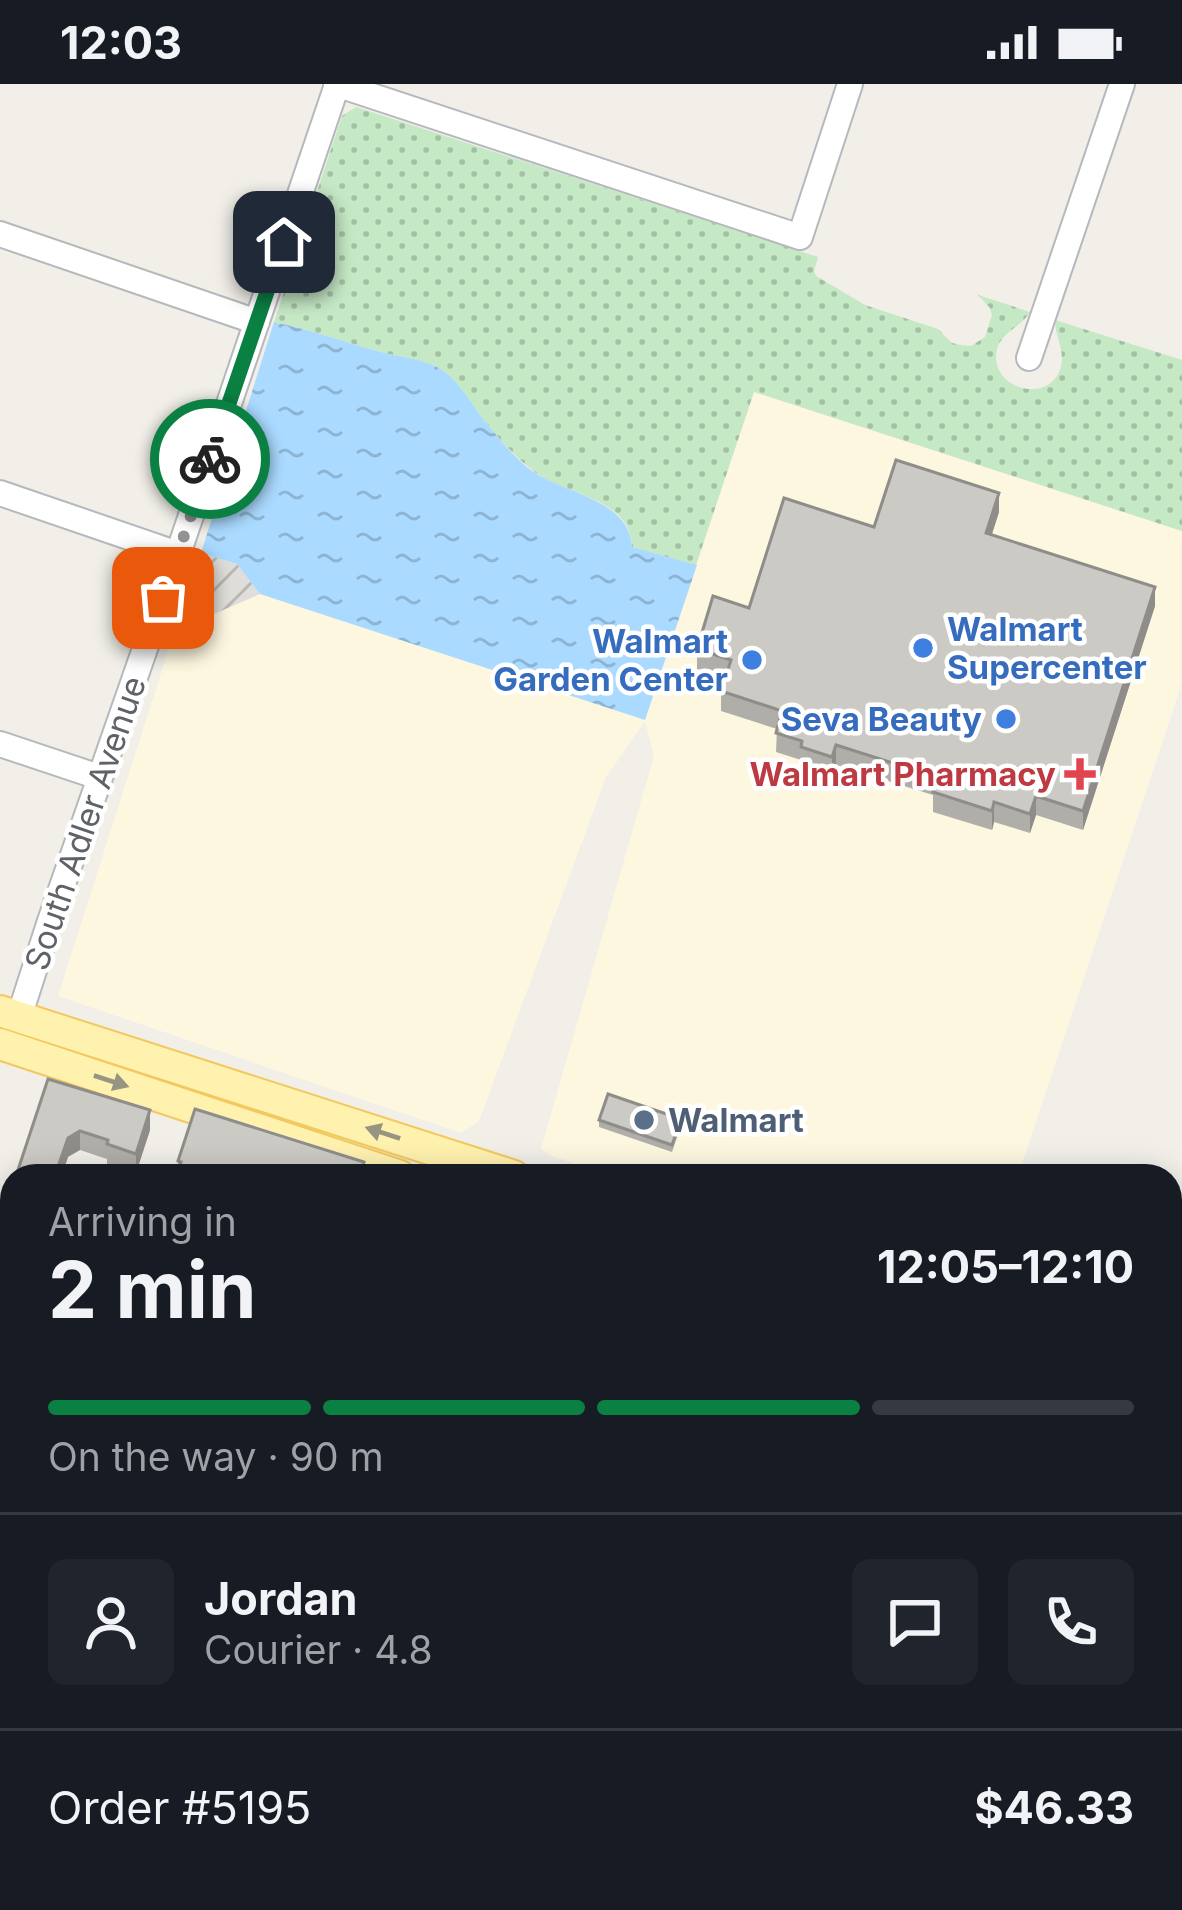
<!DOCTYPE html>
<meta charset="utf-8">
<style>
:root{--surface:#171b24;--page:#20242c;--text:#f1f3f6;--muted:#9ea1a6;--line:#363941;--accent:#0b8043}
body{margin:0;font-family:Inter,sans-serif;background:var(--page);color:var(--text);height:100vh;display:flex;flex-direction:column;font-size:45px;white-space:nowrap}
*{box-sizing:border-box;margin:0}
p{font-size:39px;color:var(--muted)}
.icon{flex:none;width:66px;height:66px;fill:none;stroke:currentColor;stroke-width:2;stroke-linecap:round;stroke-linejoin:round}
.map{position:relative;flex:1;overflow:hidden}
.details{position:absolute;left:0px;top:1080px;width:1182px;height:747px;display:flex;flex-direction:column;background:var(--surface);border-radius:36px 36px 0 0;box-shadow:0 6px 30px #0003}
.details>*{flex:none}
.pin{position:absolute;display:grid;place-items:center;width:102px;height:102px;color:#fff;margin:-51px;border-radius:24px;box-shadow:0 6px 18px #0006}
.courier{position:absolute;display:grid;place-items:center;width:120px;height:120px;margin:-60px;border:9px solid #0b8043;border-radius:50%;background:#fff;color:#222;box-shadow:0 3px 15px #0007}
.headline em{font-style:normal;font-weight:700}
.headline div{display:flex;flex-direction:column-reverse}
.headline{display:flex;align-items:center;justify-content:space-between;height:204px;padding:0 48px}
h1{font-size:78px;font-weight:700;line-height:90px}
.bar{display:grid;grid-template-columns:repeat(4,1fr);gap:18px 12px;align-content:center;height:144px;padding:0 48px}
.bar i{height:15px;border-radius:9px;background:var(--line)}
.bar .current{background:var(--accent)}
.bar p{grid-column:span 4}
.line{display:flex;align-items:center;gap:30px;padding:0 48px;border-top:3px solid var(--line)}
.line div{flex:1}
.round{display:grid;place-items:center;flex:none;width:126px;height:126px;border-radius:18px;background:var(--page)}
.status{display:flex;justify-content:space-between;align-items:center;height:84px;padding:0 60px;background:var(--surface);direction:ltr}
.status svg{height:33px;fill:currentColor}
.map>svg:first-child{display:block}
</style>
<div class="status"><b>12:03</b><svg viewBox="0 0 49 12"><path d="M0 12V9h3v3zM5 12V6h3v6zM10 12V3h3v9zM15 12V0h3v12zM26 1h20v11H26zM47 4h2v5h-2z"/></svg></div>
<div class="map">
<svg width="1182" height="1826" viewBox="0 0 1182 1826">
<defs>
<pattern id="industrial-furrows" width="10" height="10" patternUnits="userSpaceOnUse" patternTransform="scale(3)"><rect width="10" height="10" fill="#e0deda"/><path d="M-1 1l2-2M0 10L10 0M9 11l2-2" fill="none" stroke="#b9b8b5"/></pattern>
<pattern id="grass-dots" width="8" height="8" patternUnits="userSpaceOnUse" patternTransform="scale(3)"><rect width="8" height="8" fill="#c5e8c5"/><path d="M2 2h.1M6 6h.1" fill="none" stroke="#a3c0a4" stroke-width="1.8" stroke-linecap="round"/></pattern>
<pattern id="water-ripples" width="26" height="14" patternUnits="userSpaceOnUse" patternTransform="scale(3)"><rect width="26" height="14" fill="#aadaff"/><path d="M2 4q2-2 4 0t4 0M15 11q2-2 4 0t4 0" fill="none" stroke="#8eb4d2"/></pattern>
</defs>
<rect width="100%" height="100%" fill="#f1efe8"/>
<path fill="#fef7e0" d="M754,308L1182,447V599L1018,1092H610L552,1072L541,1065L654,672L645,637L606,693L479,1037L461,1049L58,912L177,539L187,542L260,510L645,635Z
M1170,1385L1182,1389V1826H776L779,1815H1170Z"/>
<path fill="url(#industrial-furrows)" d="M201,469L237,480L260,510L186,542L177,539Z"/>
<path fill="#e1ded6" d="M0,1255L12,1259V1815H224L221,1826H0Z"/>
<path fill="url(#grass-dots)" d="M356,23L818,173L814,187L816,192L865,221L938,245L952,259L961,261L971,262L985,253L992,231L990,224L978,211L1030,228C1022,242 1004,247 998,262C984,303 1049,324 1061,283C1065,267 1055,252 1055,236L1182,276V447L754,308L696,481L632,463C632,415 567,411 536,389C517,375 499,355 484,336C469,317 458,293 435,282C418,274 398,273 381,268C345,258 311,246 274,238L342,32Z"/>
<path fill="#c5e8c5" d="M0,1255L12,1259V1578L7,1576L0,1580Z"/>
<path fill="url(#water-ripples)" d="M274,238C311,246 345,258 381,268C398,273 418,274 435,282C458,293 469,317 484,336C497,352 512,371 528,384C561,410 630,414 632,463L697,481L645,636L260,510L237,480L201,469Z"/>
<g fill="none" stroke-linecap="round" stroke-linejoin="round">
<g stroke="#b5b8bc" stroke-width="28">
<path id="minor" d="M336,0L800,153L850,0
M0,150L257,238
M1029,274L1122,0
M0,409L178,470
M0,660L99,693
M19,933L50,837L178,470L337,1
M274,1826L277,1815
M499,1826L502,1815
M724,1826L728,1815"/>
</g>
<g stroke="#f2c960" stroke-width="34">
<path id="major" d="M0,927L514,1092
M0,960L400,1092
M1170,1308L1182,1312
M1170,1352L1182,1357"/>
</g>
<use href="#minor" stroke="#fff" stroke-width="24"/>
<use href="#major" stroke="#fff2af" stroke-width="30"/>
</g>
<path fill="#afaea9" d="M999,428L992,450L1155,522L1083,746L1036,731L1030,749L994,738L992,746L933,728V711L836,681L832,692L801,682V676L776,668L777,645L721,627V607L725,594L697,585V565L749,524L874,443Z
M48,995L150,1046L136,1089L107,1080V1075L80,1066L16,1092Z
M599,1036L681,1042L672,1068L599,1043Z
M178,1077L364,1082L389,1092H178Z
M12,1103V1195L11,1198L0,1194V1139Z
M0,1654L12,1815H61L66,1826H0Z
M421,1815H483L480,1826H421Z"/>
<path fill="#8f8d8a" d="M999,409V428L986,468V449Z
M1155,503V522L1083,746V727Z
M836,661V681L832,692V673Z
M1036,712V731L1030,749V730Z
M994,718V738L992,746V727Z
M150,1026V1046L136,1089V1070Z
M80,1047V1066L68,1073L62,1092L59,1080L68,1054Z
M24,1815V1826H7V1823Z
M478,1815H483L480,1826H474Z
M678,1815H684L680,1826H674Z"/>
<path fill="#cccac5" stroke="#8f8d8a" stroke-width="3" d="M896,376L999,409L986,449L1155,503L1083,727L1036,712L1030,730L994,718L992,727L933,708L937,693L836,661L832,673L801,663L802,657L776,649L782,627L721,607L731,576L697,565L713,512L749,524L784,414L874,443Z
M48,995L150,1026L136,1070L107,1060L108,1056L80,1047L68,1054L59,1080L66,1082L63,1090L66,1092H16Z
M608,1010L681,1035L672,1061L599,1036Z
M195,1025L364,1078L363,1082L389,1090L388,1092H251L224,1083L219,1092H195L178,1086L181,1078L178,1077Z
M12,1103V1176L11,1178L0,1175V1139Z
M0,1654L12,1658V1815H24L7,1823L0,1809Z
M24,1815H61L66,1826H33L30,1820L27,1822Z
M426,1815H478L474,1826L439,1815L438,1819Z
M521,1815H540L537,1825L540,1826H517Z
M659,1815H678L674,1826H655Z
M748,1816L766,1822L765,1826H745Z
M120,1818L146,1826H118Z
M285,1818L308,1826H283Z"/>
<defs><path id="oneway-solid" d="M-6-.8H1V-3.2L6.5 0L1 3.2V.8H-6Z" transform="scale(3)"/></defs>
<g fill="#979581">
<use href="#oneway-solid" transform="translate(111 997) rotate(18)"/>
<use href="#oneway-solid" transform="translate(383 1049) rotate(-162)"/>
</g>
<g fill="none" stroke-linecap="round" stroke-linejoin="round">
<path stroke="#929495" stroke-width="12" stroke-dasharray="0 21.6" d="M163,514L210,375"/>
<path stroke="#0b8043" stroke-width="15" d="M210,375L284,158"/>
</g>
<g fill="#3f7fe0" stroke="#fff" stroke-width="4.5">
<circle cx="923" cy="564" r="12"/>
<circle cx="752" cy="576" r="12"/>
<circle cx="1006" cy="635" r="12"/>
</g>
<path fill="#e0444e" stroke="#fff" stroke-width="4.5" d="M1074 672h12v12h12v12h-12v12h-12v-12h-12v-12h12z"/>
<circle fill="#5c6f8a" stroke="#fff" stroke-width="4.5" cx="644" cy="1036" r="12"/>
<g text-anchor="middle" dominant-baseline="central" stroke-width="9" stroke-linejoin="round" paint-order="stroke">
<g font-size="33" font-weight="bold" fill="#366cbe" stroke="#fff" text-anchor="end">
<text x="947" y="545" text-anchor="start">Walmart<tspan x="947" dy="38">Supercenter</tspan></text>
<text x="728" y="557">Walmart<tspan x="728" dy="38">Garden Center</tspan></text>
<text x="982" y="635">Seva Beauty</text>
</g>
<g font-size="33" font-weight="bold" fill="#be3a42" stroke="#fff" text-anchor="end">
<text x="1056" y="690">Walmart Pharmacy</text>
</g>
<g font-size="33" fill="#5f6368" stroke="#fff">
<text transform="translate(85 739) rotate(-71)">South Adler Avenue</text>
</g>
<g font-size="33" font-weight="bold" fill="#4e5e75" stroke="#fff" text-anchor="start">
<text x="668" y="1036">Walmart</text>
</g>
</g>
</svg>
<div class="pin" style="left:163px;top:514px;background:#ea580c"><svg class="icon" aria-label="bag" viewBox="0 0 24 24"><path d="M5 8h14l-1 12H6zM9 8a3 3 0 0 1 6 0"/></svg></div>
<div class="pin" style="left:284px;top:158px;background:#1f2937"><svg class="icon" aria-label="home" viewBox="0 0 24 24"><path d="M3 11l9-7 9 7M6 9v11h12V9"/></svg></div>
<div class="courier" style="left:210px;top:375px"><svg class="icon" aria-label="bike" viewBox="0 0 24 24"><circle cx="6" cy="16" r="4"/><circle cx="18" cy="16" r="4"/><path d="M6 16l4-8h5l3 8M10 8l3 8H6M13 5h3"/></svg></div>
<section class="details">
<div class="headline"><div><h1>2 min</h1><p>Arriving in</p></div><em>12:05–12:10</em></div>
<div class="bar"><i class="current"></i><i class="current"></i><i class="current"></i><i></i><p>On the way · 90 m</p></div>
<div class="line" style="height:216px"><a class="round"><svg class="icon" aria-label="person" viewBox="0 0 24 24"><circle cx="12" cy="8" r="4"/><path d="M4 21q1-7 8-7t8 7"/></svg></a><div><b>Jordan</b><p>Courier · 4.8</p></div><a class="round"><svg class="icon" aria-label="chat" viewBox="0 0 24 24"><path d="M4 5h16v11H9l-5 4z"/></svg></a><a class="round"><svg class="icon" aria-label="phone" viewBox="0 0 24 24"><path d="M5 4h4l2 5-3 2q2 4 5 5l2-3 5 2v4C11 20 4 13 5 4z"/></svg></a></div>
<div class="line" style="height:156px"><div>Order #5195</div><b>$46.33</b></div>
</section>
</div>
